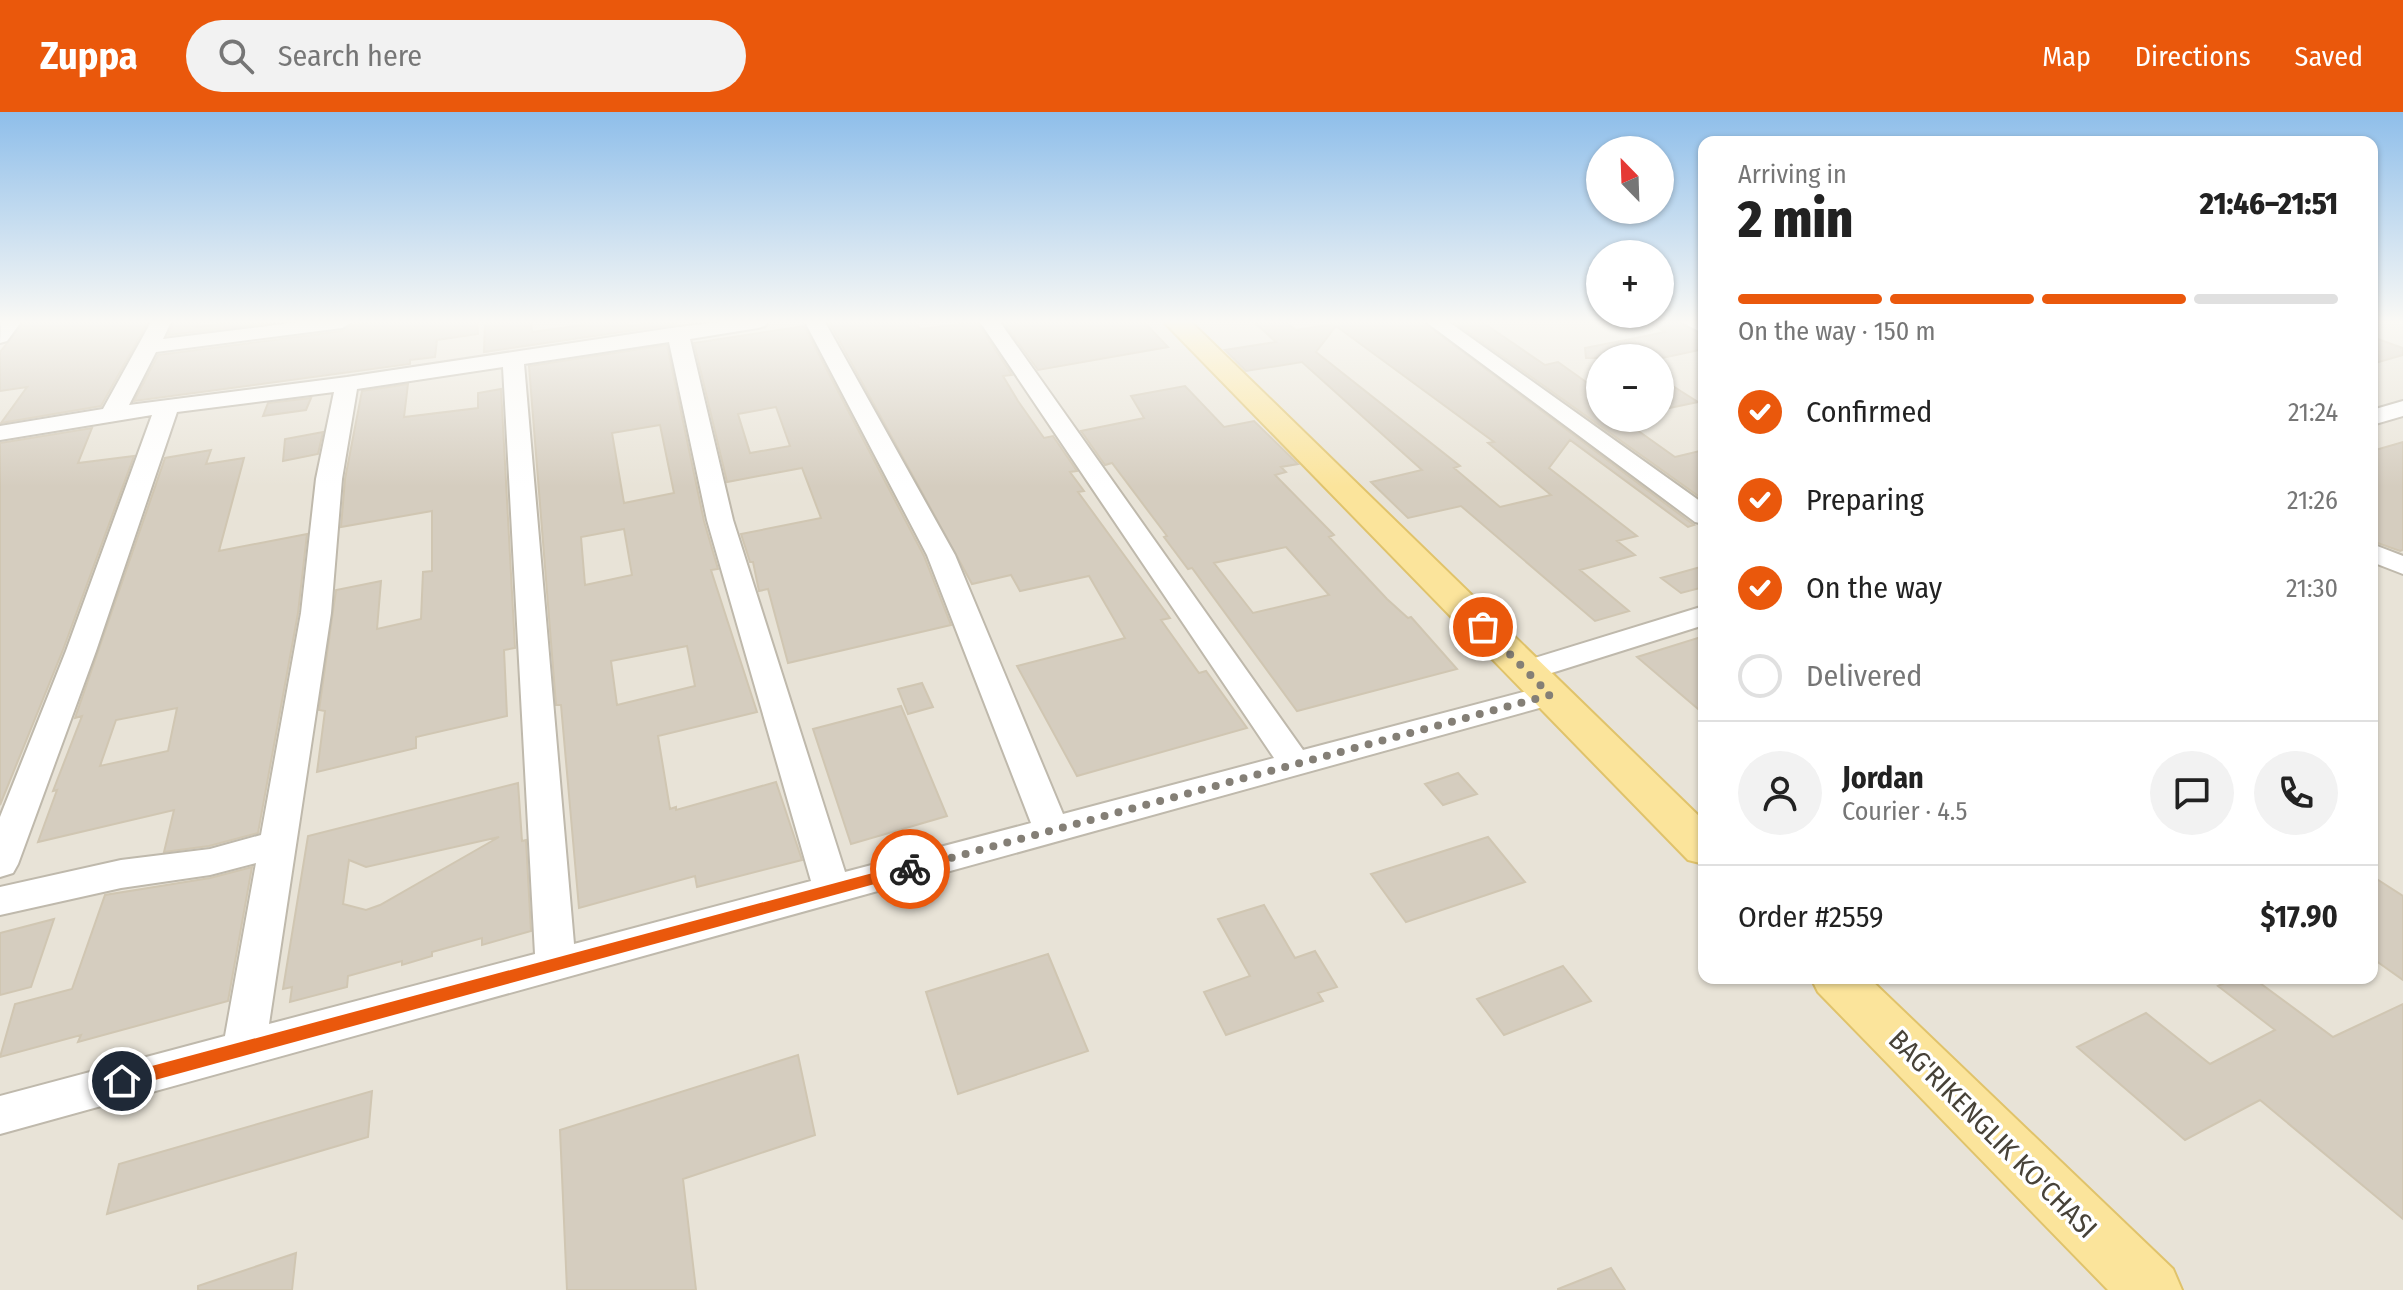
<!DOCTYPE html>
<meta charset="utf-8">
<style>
:root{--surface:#fff;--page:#f2f2f2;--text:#222;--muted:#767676;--line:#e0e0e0;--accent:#ea580c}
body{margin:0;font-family:"Fira Sans Condensed",sans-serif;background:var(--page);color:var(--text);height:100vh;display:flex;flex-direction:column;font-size:30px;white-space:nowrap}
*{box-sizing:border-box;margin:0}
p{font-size:26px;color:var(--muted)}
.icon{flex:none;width:44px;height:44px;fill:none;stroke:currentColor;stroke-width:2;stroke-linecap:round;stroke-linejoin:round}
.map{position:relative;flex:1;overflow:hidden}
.drawer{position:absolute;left:1698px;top:24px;width:680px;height:848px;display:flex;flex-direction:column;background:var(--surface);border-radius:16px;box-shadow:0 2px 6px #0004}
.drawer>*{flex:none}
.needle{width:52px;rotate:337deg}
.buttons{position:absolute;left:1586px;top:24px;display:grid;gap:16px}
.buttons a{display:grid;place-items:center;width:88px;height:88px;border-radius:50%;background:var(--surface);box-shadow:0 2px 6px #0004;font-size:40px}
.pin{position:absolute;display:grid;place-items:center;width:68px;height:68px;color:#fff;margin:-34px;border:4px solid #fff;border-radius:50%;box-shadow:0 2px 8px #0007}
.courier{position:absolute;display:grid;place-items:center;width:80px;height:80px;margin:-40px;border:6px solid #ea580c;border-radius:50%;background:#fff;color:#222;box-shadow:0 2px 10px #0007}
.summary em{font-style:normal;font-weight:800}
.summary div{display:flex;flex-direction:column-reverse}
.summary{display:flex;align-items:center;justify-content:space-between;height:136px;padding:0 40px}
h1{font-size:52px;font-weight:800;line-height:60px}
.bar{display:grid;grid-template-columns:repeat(4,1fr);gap:12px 8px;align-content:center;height:96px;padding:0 40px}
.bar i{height:10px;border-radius:6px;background:var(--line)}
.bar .selected{background:var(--accent)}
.bar p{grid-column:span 4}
.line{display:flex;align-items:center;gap:20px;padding:0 40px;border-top:2px solid var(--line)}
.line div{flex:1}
.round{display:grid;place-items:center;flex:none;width:84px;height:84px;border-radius:42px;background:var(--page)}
ol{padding:0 40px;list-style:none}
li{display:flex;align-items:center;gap:24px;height:88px}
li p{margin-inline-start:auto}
li .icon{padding:8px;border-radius:50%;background:var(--accent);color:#fff;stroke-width:4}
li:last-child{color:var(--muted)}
li i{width:44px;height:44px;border:4px solid var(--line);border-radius:50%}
header{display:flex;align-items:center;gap:48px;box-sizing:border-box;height:112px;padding:0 40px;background:var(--accent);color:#fff}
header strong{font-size:38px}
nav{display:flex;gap:44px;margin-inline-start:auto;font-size:28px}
.search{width:560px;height:72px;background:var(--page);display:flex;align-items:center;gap:20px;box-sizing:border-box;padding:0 28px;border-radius:44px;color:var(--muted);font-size:30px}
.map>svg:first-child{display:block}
</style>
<header>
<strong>Zuppa</strong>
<div class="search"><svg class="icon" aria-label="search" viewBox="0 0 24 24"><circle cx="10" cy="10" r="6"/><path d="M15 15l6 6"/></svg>Search here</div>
<nav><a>Map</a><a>Directions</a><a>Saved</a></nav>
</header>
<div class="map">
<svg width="2403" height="1178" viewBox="0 0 2403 1178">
<rect width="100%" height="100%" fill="#f4f1e9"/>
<path fill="#e8e3d7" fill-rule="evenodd" d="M0,210H1704V866H2372V210H2403V1178H0ZM1600,246H1660V306H1600Z"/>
<path fill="#d5cdbf" stroke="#d0c6b2" stroke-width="2" fill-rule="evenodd" d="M24,210H148L101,294L1,311L27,275L0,279V240Z
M174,210H200L197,215L235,210H277L168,223Z
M379,210H477L478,222L437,228L435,245L410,248V252L134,289L158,243L342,219L352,213Z
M485,210H531L532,220L583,213L582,210H627L628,214L658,210L677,212L484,240Z
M829,210H915L920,217L977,210L1012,263L1003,264L1018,289L1044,326L1053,324L1077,359L1070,360L1084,379L1078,380L1170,506L1161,508L1199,561L1206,559L1247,616L1077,664L1017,554L1125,526L1089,464L1020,479L1011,463L972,472Z
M1003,210H1144L1168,235L1038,258Z
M1254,210H1286L1296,218L1333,212L1331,210H1423L1694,413L1688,415L1570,328L1549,356L1637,424L1617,429L1635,443L1580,458L1629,499L1595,509L1461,394L1408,406L1371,370L1422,358L1302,250L1246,259L1225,238L1276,230ZM1336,214L1494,330L1488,331L1551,383L1500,395L1454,356L1460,354L1316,240Z
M1454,210H1482L1545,253L1558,250L1589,272L1600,269V306H1620L1675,345L1704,338V388Z
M1648,210H1679L1704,225V237L1662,246H1586L1585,236L1665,220Z
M804,214L924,444L951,513L788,551L768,477L759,479L753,450H750L741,422L821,406L802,356L727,370L694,231ZM776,295L790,334L750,341L738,302Z
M2372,225L2403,236V243L2372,252Z
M667,233L704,409L718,457L711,458L757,600L658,624L670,697L676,695V698L776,670L802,748L697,775L695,764L579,796L561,593H556L529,254ZM660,313L674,381L624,391L612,321ZM624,417L632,463L585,473L581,425ZM687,534L695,574L617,593L611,549Z
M1660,266L1698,290L1660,298Z
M408,272L404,305L478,296V281L501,277L515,536L504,538L507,604L416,625V636L317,660L325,599L319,598L336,478L381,469L377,517L421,507L423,460L432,459V399L341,415L345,367L362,279Z
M1185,274L1224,315L1254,309L1298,352L1281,355L1286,360L1275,363L1334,423L1329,425L1387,487L1408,506L1411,505L1457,557L1297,599L1192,456L1188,457L1164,425L1167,424L1112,351L1105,353L1081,319L1144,306L1131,284ZM1286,435L1329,483L1253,501L1214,451Z
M311,286L306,298L263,304L268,291Z
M92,316L78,351L134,344L63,538L0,693V331Z
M323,320L318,342L283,349L285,327Z
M2403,330V438L2400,439L2372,429V339Z
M211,338L206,352L244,346L219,439L307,422L298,501L258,721L209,734L164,740L174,698L38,730L57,678L53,679L82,604L75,606L165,346ZM177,596L168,639L100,654L116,608Z
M1704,454V475L1681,481L1661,466Z
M1704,524V602L1637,545Z
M922,571L933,595L908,602L898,577Z
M901,594L947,704L851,732L813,617Z
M1458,661L1477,682L1443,693L1425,672Z
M518,671L522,729L526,728L531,819L482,833V826L432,840V844L402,853V849L348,864L347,875L290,890L292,875L283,877L308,724ZM499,725L380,793L366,798L343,792L349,748L366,755Z
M1488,725L1525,770L1406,810L1371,762Z
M252,755L228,889L78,930L81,923L0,945L15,892L72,877L105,783L210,766Z
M2372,764L2403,784V868L2372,846Z
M1264,793L1295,846L1315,839L1337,875L1318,881L1323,889L1226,923L1204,880L1250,864L1218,807Z
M54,807L31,875L0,883V821Z
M1048,842L1088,939L958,982L926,880Z
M1563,854L1591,889L1504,923L1477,887Z
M2235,866H2253L2333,925L2403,892V1107L2260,988L2185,1028L2077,935L2146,901L2210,952L2275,918L2218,874Z
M798,943L815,1023L683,1067L696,1178H567L560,1018Z
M372,979L368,1025L107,1102L119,1052Z
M296,1141L292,1178H198V1174Z
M1611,1156L1625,1178H1558V1177Z"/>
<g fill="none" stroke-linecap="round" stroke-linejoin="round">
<g stroke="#bfb9ac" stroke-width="4">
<path id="minor" d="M21,210L7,229L0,231L1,210Z
M151,210H171L163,227L299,210H352L342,216L156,240L129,293L347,265L678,215L719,210H768L765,214L758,216L690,227L733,408L845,760L1031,711L927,443L805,210H825L955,443L1063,702L1274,646L980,210H1000L1303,638L1550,573L1561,576L1566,583L1561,590L0,1022V984L225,924L256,751L210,763L121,776L0,803V775L121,748L210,737L261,723L301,501L316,367L334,280L177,300L96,539L18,752L13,761L0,765V705L66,539L152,303L0,328V314L103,297ZM669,230L707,408L811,769L574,832L524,252ZM503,255L535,842L269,912L331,501L342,367L357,277Z
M1426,210H1449L1704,392V412L1695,410Z
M1682,210H1704V222Z
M2403,289V304L2372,313V298Z
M2372,432L2403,444V462L2372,450Z
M1704,494V513L1526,569L1515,566L1510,559L1515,552Z"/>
</g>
<g stroke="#e0c36b" stroke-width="4">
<path id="major" d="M1164,210H1191L1704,709V752L1688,748Z
M1811,866H1869L2173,1157L2182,1178H2108L1818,880Z"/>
</g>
<use href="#minor" fill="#fff" fill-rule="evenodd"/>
<use href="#major" fill="#fbe49b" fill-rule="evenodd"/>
</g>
<linearGradient id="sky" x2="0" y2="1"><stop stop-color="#8ebeea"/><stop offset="0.56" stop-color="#faf9f5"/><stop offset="1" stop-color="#faf9f5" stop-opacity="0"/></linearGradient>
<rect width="2403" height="375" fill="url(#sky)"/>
<path fill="#ea580c" d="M910,751L915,753V761L122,977L113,969L122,962Z"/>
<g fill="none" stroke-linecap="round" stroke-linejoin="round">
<path stroke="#847f76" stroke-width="8" stroke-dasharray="0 14.4" d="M910,757L1550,583L1483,515"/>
</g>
<g text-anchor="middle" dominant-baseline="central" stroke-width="7" stroke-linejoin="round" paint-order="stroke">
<g font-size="28" fill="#474238" stroke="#fff">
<text transform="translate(1993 1022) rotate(45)">BAG'RIKENGLIK KO'CHASI</text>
</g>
</g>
</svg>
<div class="buttons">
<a><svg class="needle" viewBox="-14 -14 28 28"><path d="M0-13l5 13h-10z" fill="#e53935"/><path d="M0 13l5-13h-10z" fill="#767676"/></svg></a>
<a>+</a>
<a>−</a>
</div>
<div class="pin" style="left:1483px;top:515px;background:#ea580c"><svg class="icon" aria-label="bag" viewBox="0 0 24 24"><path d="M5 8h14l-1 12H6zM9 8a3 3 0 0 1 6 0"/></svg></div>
<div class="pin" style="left:122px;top:969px;background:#1f2937"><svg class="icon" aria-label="home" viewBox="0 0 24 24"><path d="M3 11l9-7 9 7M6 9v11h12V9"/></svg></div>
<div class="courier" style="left:910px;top:757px"><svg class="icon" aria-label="bike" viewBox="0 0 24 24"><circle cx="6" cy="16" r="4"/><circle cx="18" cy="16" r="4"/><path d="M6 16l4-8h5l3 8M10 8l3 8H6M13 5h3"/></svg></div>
<section class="drawer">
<div class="summary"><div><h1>2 min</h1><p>Arriving in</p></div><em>21:46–21:51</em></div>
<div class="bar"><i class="selected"></i><i class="selected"></i><i class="selected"></i><i></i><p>On the way · 150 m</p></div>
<ol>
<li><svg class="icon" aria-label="check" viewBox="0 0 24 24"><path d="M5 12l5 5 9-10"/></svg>Confirmed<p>21:24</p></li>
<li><svg class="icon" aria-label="check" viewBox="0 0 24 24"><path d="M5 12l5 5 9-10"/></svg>Preparing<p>21:26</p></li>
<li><svg class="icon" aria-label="check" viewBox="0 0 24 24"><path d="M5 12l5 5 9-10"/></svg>On the way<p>21:30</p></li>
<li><i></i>Delivered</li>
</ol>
<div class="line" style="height:144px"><a class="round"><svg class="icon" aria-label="person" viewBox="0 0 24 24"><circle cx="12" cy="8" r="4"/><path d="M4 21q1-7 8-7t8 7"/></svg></a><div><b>Jordan</b><p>Courier · 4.5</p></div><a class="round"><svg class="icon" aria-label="chat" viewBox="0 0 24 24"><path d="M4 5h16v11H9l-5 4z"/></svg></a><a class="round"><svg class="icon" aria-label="phone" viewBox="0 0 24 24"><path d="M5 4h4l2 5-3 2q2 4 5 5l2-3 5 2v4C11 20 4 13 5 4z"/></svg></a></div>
<div class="line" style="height:104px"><div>Order #2559</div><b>$17.90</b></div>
</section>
</div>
